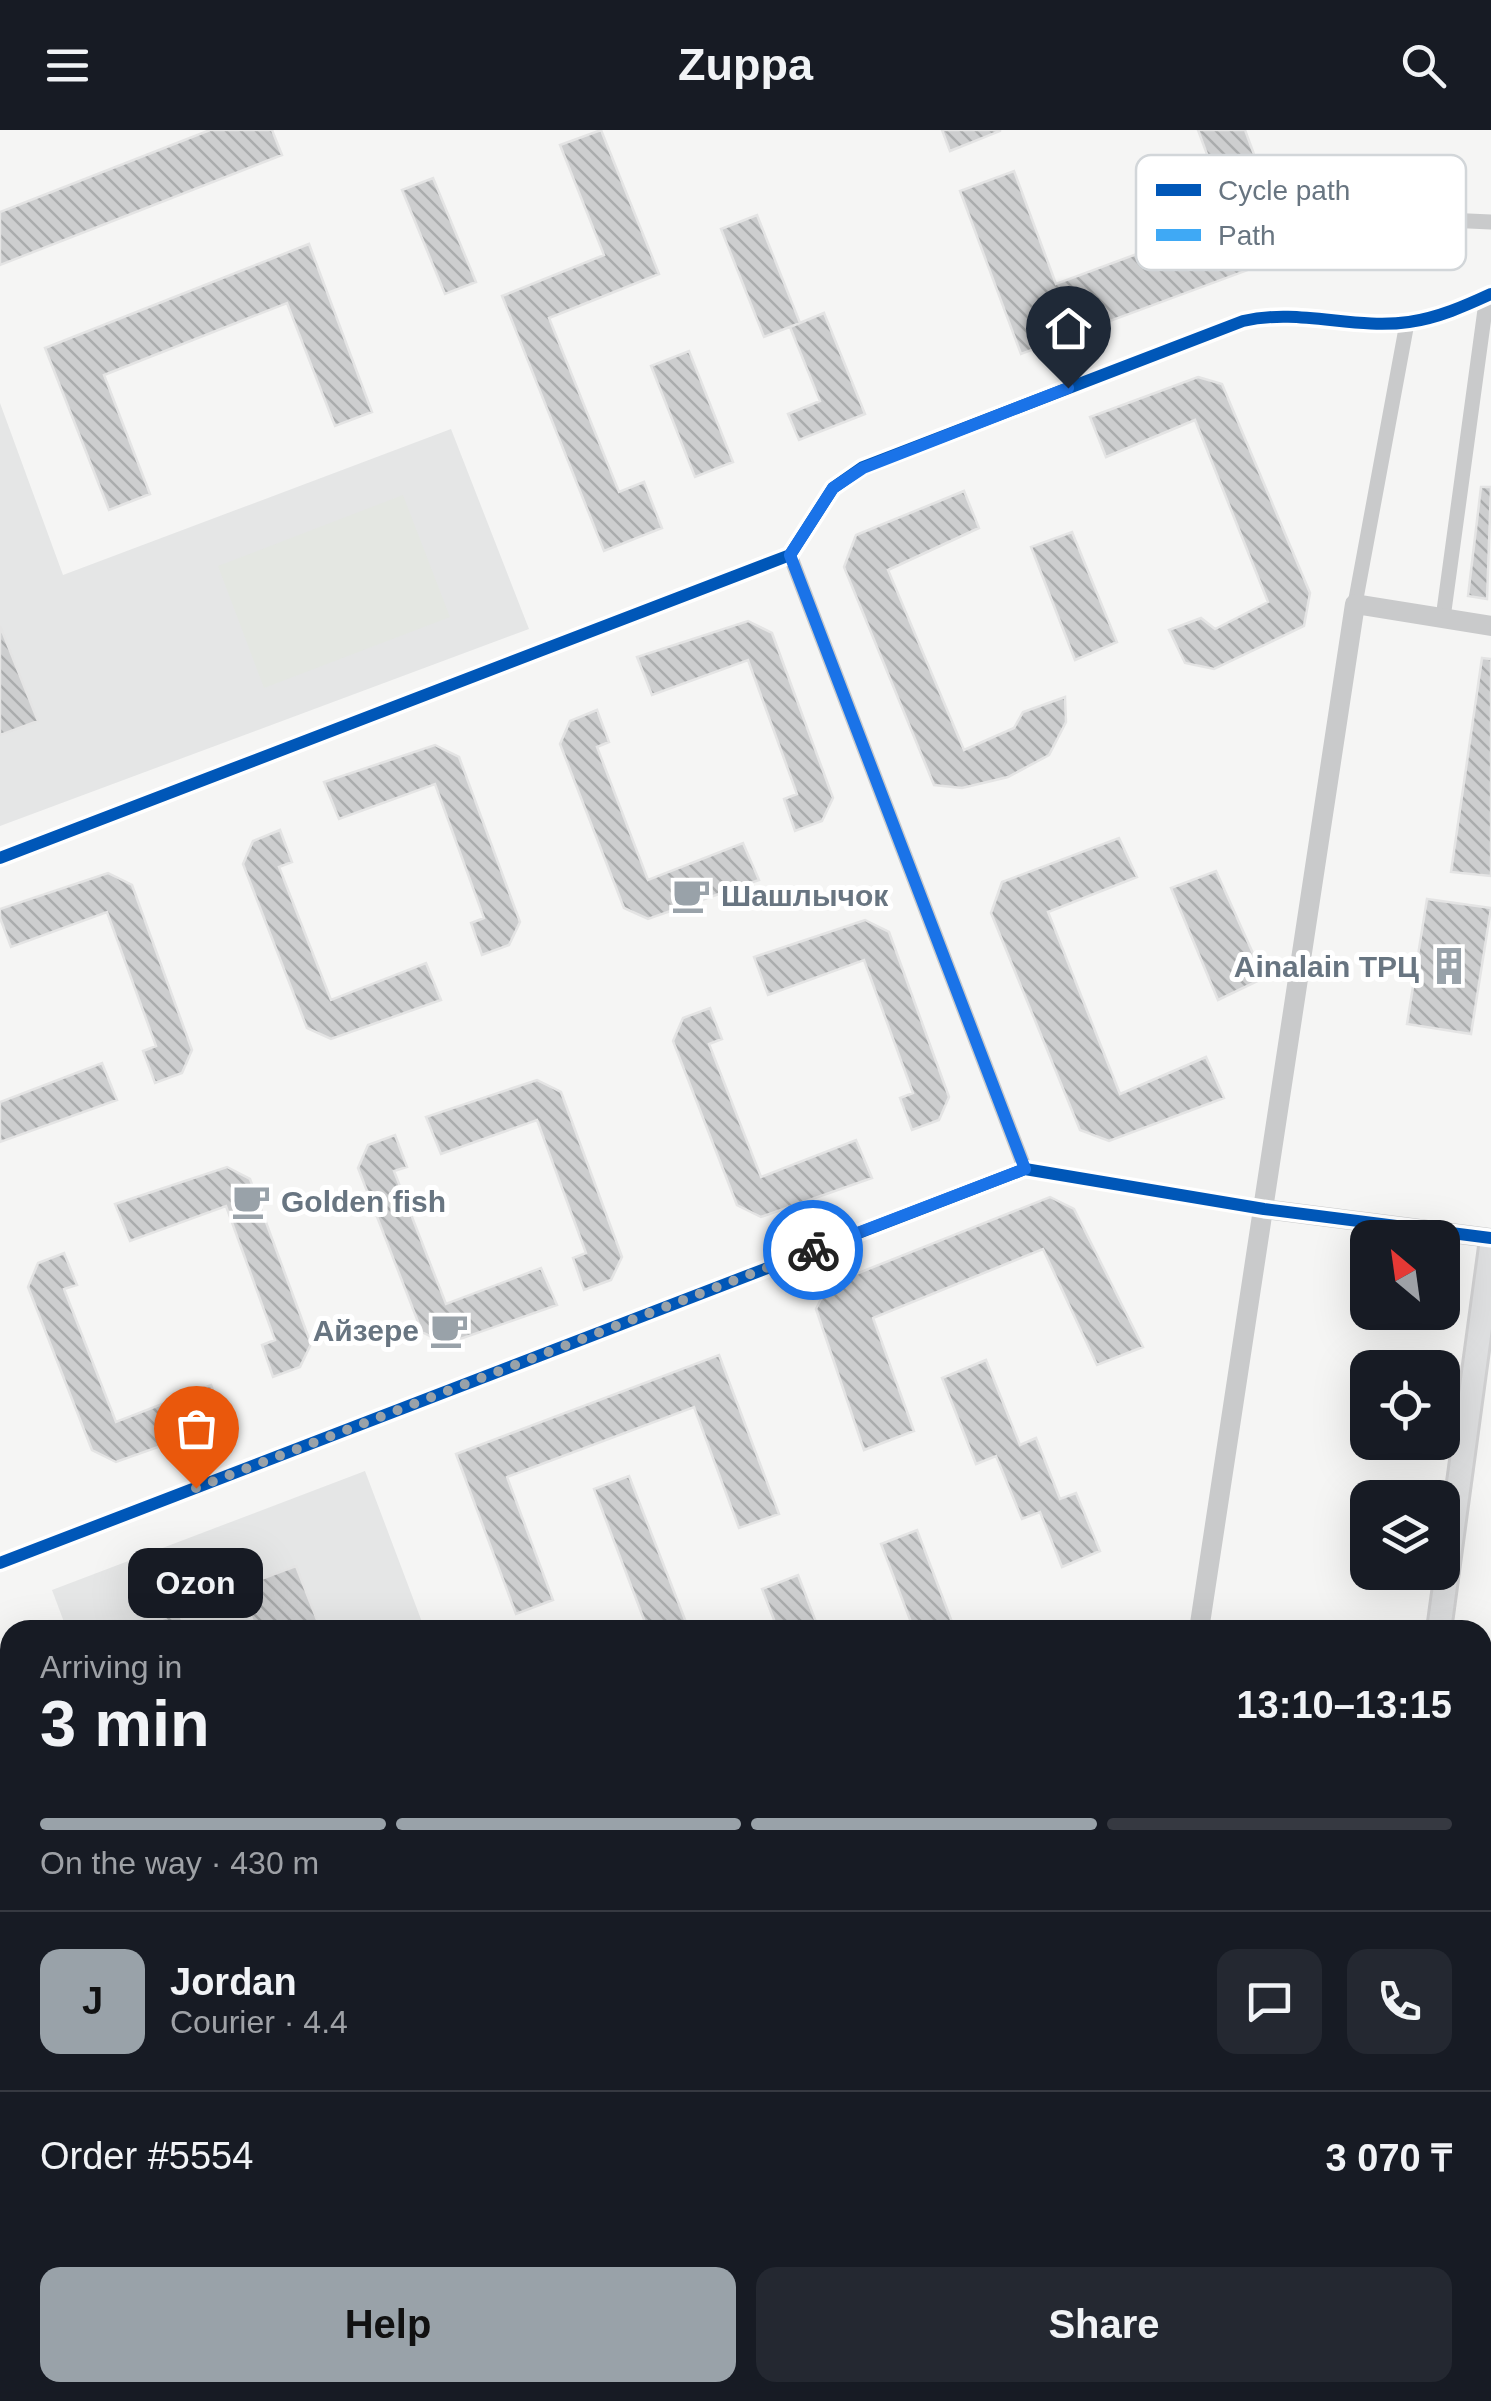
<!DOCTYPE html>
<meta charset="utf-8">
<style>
:root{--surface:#171b24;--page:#242831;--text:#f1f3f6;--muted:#9ea1a6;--line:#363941;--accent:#99a2a9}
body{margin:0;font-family:Helvetica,sans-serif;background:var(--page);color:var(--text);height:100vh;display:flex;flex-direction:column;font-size:38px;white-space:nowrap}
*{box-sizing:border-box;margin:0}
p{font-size:32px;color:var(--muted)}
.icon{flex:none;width:55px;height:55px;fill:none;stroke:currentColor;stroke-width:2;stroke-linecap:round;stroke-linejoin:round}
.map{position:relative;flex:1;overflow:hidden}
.drawer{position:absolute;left:0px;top:1490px;width:1492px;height:782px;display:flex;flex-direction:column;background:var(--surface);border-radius:30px 30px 0 0;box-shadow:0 10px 40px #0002}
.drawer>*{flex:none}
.needle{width:65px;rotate:331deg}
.tools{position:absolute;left:1350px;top:1090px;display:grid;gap:20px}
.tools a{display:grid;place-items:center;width:110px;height:110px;border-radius:20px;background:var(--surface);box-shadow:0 10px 40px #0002;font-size:50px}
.pin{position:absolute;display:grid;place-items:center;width:85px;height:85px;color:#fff;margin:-102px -42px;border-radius:50% 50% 50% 0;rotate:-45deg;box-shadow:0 0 10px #0007}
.pin .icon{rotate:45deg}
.courier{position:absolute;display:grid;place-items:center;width:100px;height:100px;margin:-50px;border:8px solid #1a73e8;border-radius:50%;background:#fff;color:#222;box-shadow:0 2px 12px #0007}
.bubble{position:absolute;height:70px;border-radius:20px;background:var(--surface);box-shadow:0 10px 40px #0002;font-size:32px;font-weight:600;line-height:70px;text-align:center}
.head em{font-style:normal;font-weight:600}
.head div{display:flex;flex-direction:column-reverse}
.head{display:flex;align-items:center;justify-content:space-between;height:170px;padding:0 40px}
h1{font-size:65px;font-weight:600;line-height:75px}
.bar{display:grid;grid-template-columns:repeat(4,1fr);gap:15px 10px;align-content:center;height:120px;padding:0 40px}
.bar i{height:12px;border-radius:8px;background:var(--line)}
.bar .selected{background:var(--accent)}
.bar p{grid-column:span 4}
.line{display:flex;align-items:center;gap:25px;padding:0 40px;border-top:2px solid var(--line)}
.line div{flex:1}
.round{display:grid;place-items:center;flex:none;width:105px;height:105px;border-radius:20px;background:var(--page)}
.cta{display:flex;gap:20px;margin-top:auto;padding:20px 40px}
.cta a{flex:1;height:115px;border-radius:20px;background:var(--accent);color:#111;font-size:40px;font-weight:600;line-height:115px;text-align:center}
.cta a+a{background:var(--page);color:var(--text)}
header{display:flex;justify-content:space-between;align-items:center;height:130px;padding:0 40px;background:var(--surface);font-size:45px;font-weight:600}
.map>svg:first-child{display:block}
</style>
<header><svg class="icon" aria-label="menu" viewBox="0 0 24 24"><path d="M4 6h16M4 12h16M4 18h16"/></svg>Zuppa<svg class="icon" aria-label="search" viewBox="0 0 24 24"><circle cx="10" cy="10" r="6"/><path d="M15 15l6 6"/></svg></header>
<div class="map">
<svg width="1491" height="2271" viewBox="0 0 1491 2271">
<defs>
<pattern id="building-back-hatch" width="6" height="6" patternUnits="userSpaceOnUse" patternTransform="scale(2.5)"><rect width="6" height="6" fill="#cdcecf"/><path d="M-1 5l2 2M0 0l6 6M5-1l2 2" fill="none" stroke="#aaacad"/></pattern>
</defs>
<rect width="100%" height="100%" fill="#f5f5f4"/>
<path fill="#e5e6e6" d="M0,273L63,445L451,299L529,499L0,696Z
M365,1341L425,1500H67L52,1460Z"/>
<path fill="#e4e7e2" d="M403,365L450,487L264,558L218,436Z"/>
<path fill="url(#building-back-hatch)" stroke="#e4e4e4" stroke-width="2.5" d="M210,0H272L282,25L0,135V82Z
M601,0L659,144L549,188L619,362L644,352L662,398L604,421L502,166L604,125L560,15Z
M942,0H1000V1L950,21Z
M1198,0H1245L1291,124L1021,224L960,61L1014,41L1056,154L1231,89Z
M433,48L476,152L445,164L402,60Z
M757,85L800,193L764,207L721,99Z
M309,114L372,282L335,296L287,173L104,245L150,364L109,380L45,218Z
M824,183L865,284L799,310L788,284L820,271L790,197Z
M689,221L733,332L695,347L651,236Z
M1198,247L1222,254L1310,463L1304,496L1214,539L1185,533L1169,500L1201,488L1215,499L1268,472L1195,290L1106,327L1090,287Z
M1481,357H1491L1487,469L1468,466Z
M964,361L979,398L888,440L964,620L1014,598L1023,582L1065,567L1066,592L1049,625L1008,647L962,658L934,655L844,437L856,405Z
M1072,402L1117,512L1075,530L1031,417Z
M748,491L772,503L833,668L822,691L795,701L784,669L797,664L748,530L652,565L637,527Z
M0,496L38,591L0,605Z
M1482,528L1491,529V746L1451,742Z
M597,580L609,612L597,617L648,750L743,713L759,750L648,789L624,778L560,614L570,591Z
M435,615L459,627L520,792L509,815L482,825L471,793L484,788L435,654L339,689L324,652Z
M280,700L292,732L279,737L331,870L426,833L441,870L331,909L307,898L243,734L253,711Z
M1119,708L1137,747L1048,782L1120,964L1206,927L1224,968L1109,1011L1080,1000L991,783L1002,752Z
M1216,741L1264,848L1218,870L1171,758Z
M108,743L132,755L192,920L182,943L155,953L143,921L156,916L107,782L11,817L0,788V779Z
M1427,769L1491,778L1471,904L1407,894Z
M865,790L889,802L949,967L939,990L912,1000L900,968L913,963L864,830L768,865L754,827Z
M710,878L722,909L709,914L761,1047L856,1010L872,1048L761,1087L737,1075L673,911L683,888Z
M102,933L117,970L0,1012V972Z
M537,950L561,962L622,1127L611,1150L584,1160L573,1128L586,1123L537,990L441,1024L426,987Z
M395,1005L407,1037L394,1041L446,1174L541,1138L557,1175L446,1214L422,1202L358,1038L368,1015Z
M227,1037L250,1049L311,1214L300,1237L273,1247L262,1215L275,1210L226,1076L130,1111L115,1074Z
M1050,1067L1074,1079L1143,1217L1097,1235L1043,1119L873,1188L914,1301L864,1320L816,1179L828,1155Z
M64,1123L77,1155L64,1159L116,1292L211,1255L226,1293L116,1332L92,1320L28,1157L38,1133Z
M719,1225L779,1384L739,1398L694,1277L507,1347L553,1470L516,1484L456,1324Z
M986,1230L1020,1315L1036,1308L1060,1369L1076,1363L1100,1421L1062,1437L1040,1382L1022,1389L996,1326L976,1334L942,1248Z
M629,1346L689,1500H648L594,1359Z
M917,1400L955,1500H914L881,1414Z
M296,1436L321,1500H256L240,1457Z
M798,1445L819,1500H778L762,1459Z
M179,1482L186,1500H137V1499Z"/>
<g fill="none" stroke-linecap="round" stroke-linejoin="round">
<g stroke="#d1d1d2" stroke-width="28">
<path id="secondary" d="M1439,1500L1491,1117
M1335,2271L1336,2262"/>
</g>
<path stroke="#c9cacb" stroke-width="15" d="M1425,89L1491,92
M790,425L1025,1039
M1355,474L1407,193
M1443,488L1487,165
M0,728L790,425L833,358L863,337L1243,191C1299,178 1354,200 1409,192C1438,188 1465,176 1491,164
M0,1433L1025,1039L1264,1079
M4,1983L10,2031
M0,2217L10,2216"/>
<path stroke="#c9cacb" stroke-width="20" d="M1264,1079L1491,1108
M1199,1500L1355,474L1491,496
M0,1920L10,1924
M967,2262L987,2271
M1078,2271L1081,2262"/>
<use href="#secondary" stroke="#dedfe0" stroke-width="22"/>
<path stroke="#3fa9f5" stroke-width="10" stroke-dasharray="20 10" stroke-linecap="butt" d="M790,425L1025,1039"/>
<g stroke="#fff" stroke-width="19">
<path id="cycleway" d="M0,728L790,425L833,358L863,337L1243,191C1299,178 1354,200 1409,192C1438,188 1465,176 1491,164
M0,1433L1025,1039L1264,1079L1491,1108"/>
</g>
<use href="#cycleway" stroke="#0057b8" stroke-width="12"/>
</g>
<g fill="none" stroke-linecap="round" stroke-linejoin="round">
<path stroke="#99a2a9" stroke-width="10" stroke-dasharray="0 18" d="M196,1358L813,1120"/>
<path stroke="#1a73e8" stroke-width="12" d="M813,1120L1025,1039L790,425L833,358L863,338L1068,258"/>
</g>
<defs>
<g id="cafe-bare" transform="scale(3)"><path d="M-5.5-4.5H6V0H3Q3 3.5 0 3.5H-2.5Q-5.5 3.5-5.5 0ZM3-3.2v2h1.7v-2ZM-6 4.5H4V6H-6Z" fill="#99a2a9" stroke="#fff" stroke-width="2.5" paint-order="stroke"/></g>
<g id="building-bare" transform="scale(3)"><path d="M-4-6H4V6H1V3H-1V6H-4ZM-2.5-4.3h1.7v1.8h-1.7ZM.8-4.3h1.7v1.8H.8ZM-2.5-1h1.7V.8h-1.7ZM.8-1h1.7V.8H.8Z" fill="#99a2a9" stroke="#fff" stroke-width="2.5" paint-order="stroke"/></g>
</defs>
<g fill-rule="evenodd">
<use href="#cafe-bare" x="691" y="765"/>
<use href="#building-bare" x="1449" y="836"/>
<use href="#cafe-bare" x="251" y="1071"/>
<use href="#cafe-bare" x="449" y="1200"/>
</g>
<g text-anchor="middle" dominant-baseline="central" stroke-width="10" stroke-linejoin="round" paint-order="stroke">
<g font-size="30" font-weight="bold" fill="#687581" stroke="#fff" text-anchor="start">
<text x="721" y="765">Шашлычок</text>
<text x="1419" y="836" text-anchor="end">Ainalain ТРЦ</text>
<text x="281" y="1071">Golden fish</text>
<text x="419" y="1200" text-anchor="end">Айзере</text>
</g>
</g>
<rect x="1136" y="25" width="330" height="115" rx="15" fill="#fff" stroke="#d2d6d9" stroke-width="2.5"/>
<rect x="1156" y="54" width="45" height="12" fill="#0057b8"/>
<rect x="1156" y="99" width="45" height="12" fill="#3fa9f5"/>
<g font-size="28" fill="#687581">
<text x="1218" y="70">Cycle path</text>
<text x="1218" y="115">Path</text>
</g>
</svg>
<div class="tools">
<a><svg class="needle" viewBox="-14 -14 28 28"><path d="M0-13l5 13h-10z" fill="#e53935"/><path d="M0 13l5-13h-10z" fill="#9ea1a6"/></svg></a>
<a><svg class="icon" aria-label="locate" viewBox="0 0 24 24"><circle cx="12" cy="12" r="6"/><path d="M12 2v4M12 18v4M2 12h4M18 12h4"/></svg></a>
<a><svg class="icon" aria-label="layers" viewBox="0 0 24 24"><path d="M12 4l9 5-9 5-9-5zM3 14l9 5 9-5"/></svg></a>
</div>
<div class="pin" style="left:196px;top:1358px;background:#ea580c"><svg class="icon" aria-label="bag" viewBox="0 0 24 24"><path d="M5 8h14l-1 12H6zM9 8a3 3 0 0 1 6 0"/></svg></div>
<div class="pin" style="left:1068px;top:258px;background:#1f2937"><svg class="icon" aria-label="home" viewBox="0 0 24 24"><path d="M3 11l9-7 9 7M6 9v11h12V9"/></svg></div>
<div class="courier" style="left:813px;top:1120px"><svg class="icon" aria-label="bike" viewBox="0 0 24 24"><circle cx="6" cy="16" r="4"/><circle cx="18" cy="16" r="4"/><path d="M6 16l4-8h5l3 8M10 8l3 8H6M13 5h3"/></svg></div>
<div class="bubble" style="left:128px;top:1418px;width:135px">Ozon</div>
<section class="drawer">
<div class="head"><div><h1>3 min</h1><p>Arriving in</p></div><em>13:10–13:15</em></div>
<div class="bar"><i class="selected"></i><i class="selected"></i><i class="selected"></i><i></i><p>On the way · 430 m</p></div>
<div class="line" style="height:180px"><b class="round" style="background:var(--accent);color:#111">J</b><div><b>Jordan</b><p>Courier · 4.4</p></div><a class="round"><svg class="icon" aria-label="chat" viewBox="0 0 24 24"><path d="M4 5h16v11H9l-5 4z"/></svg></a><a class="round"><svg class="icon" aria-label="phone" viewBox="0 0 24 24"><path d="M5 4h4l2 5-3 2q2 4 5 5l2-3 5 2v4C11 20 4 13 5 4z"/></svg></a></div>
<div class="line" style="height:130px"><div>Order #5554</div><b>3 070 ₸</b></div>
<div class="cta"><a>Help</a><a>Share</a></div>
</section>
</div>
